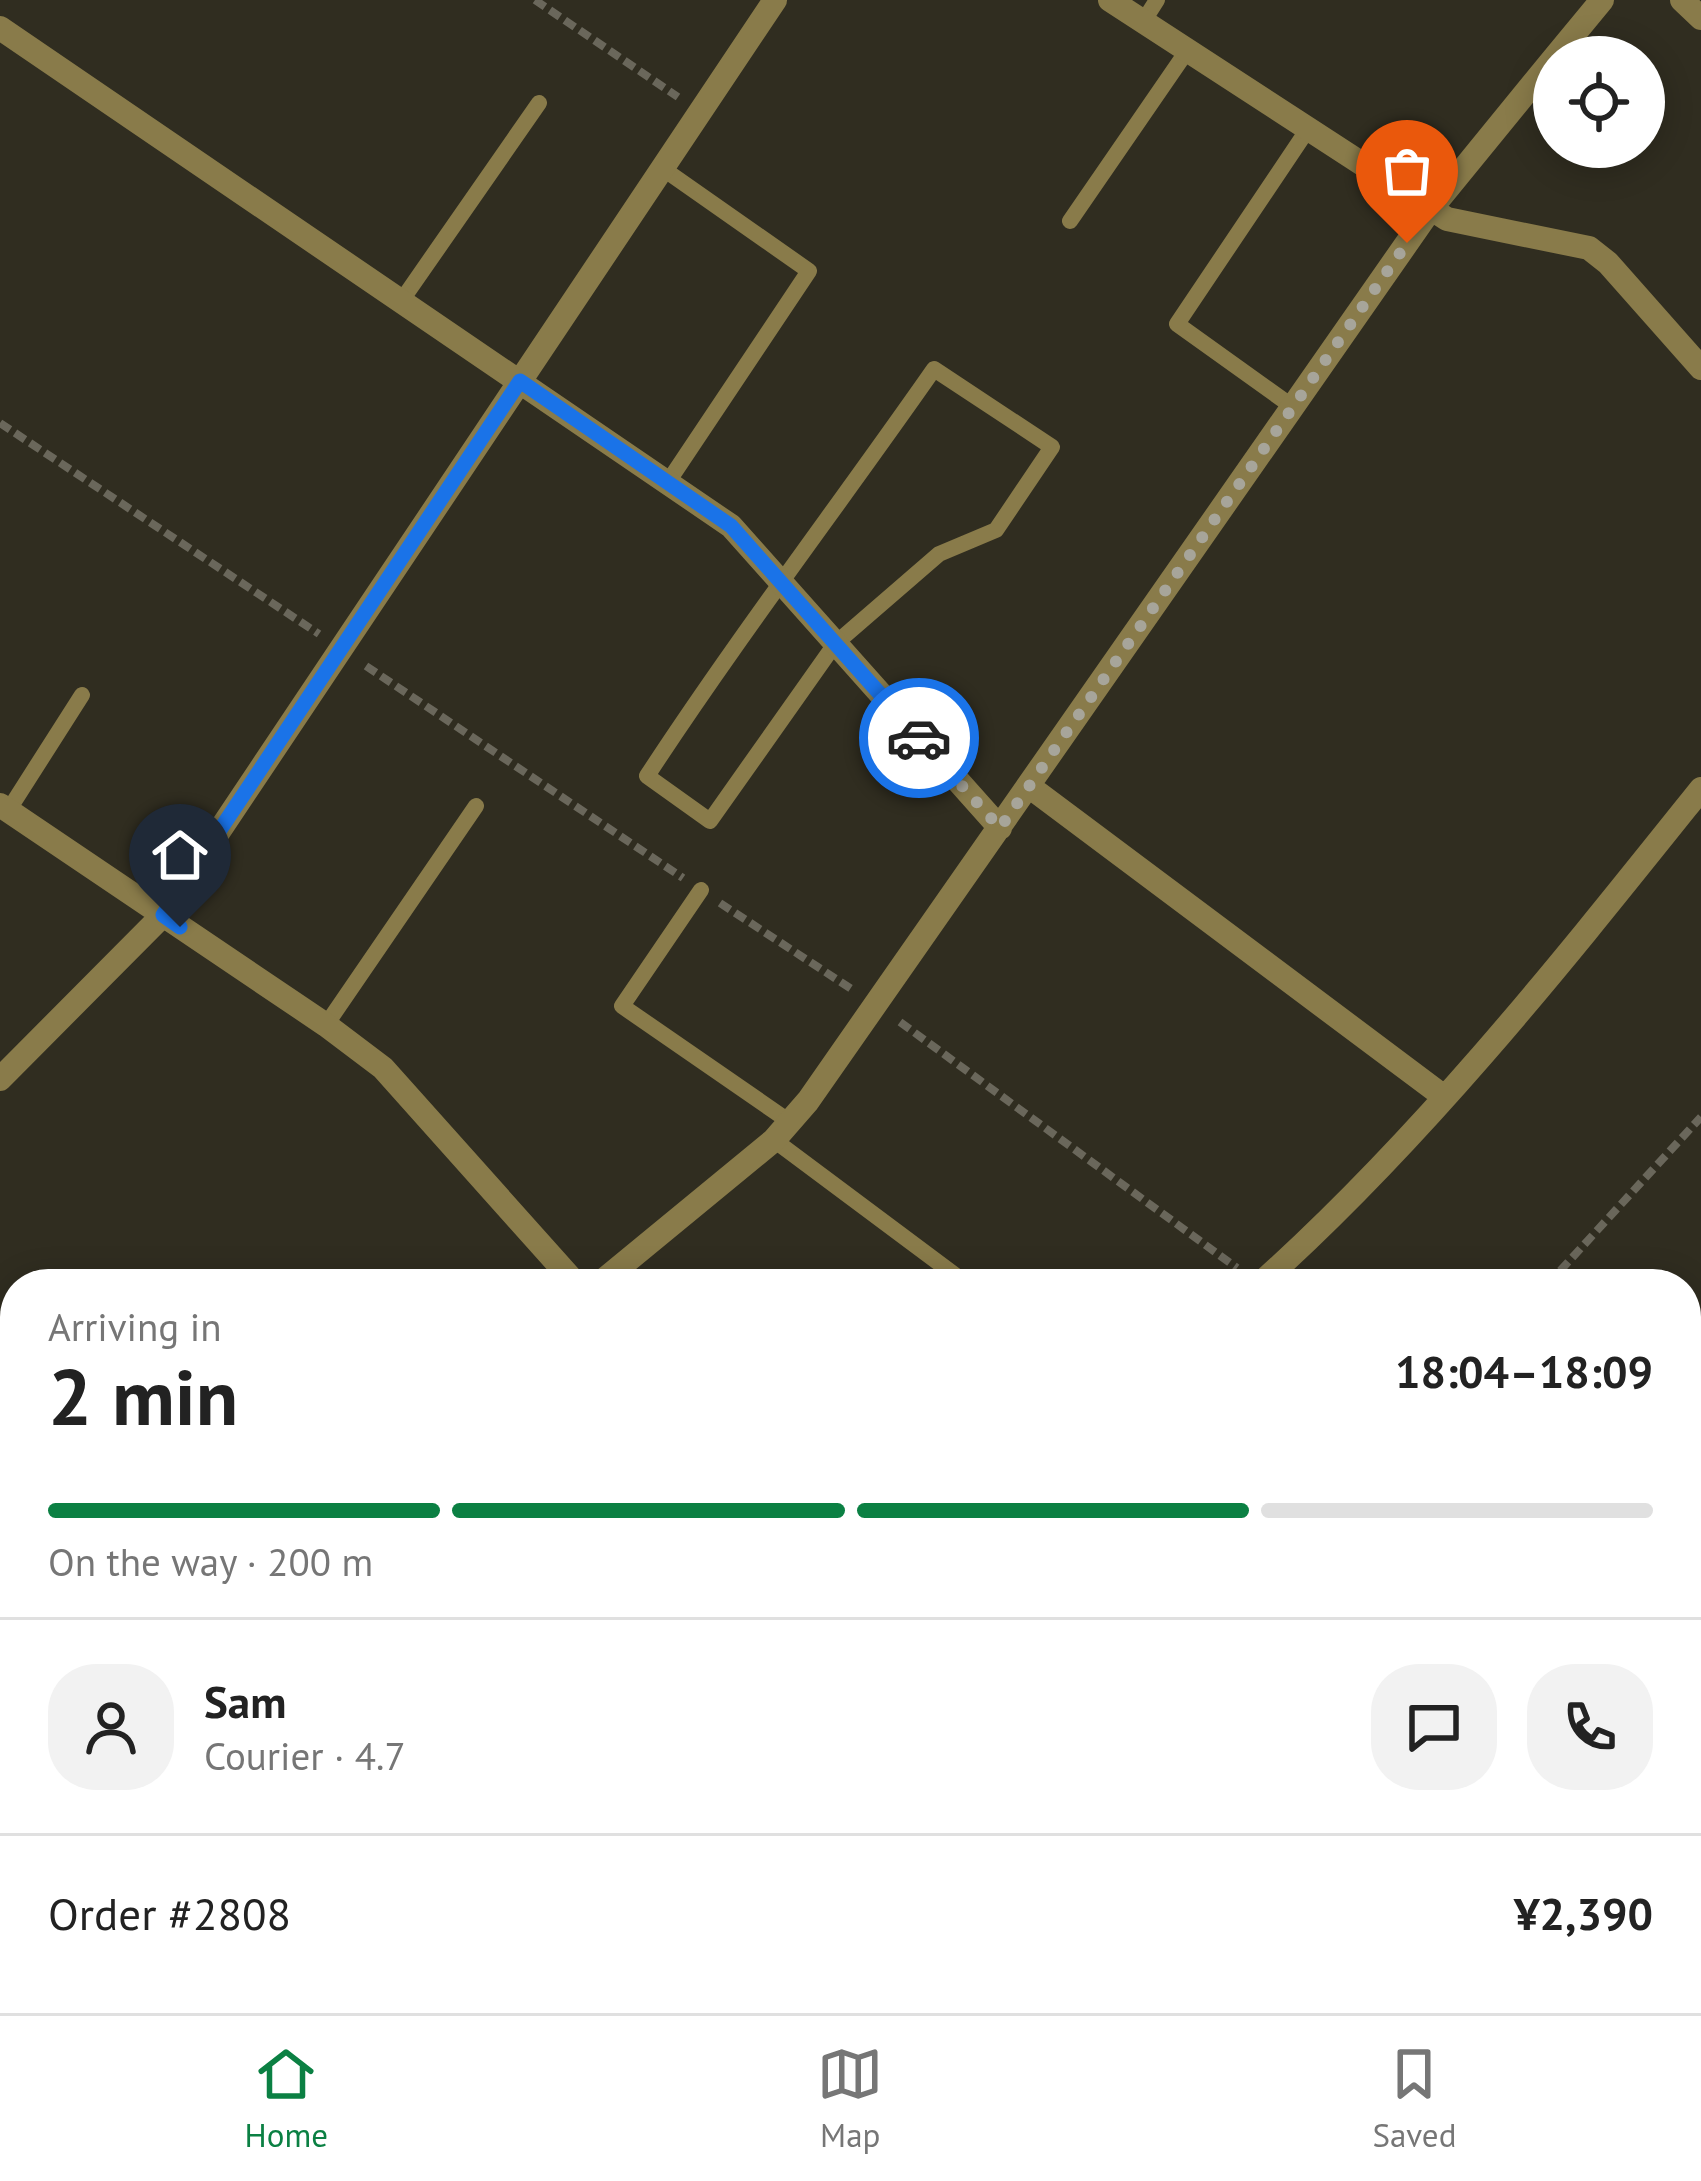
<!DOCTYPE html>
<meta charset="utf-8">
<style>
:root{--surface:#fff;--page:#f2f2f2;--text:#222;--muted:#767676;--line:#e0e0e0;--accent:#0b8043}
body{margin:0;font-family:"PT Sans",sans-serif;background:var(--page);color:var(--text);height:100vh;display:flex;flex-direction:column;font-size:45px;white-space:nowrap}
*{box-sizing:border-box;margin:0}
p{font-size:39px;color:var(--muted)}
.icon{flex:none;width:66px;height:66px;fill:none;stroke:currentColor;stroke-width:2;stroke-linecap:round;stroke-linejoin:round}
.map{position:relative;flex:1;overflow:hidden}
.details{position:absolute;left:0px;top:1269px;width:1701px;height:744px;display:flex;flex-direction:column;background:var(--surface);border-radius:48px 48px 0 0;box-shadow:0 6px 30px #0003}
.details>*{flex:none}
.controls{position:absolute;left:1533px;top:36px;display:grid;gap:24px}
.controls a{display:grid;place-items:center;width:132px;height:132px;border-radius:50%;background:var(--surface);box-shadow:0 6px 30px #0003;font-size:60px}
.pin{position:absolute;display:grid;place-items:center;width:102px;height:102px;color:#fff;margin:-123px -51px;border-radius:50% 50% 50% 0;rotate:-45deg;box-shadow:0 0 12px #0007}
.pin .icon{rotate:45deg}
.courier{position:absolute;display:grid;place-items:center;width:120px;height:120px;margin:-60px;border:9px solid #1a73e8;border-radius:50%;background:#fff;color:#222;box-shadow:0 3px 15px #0007}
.summary em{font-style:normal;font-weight:600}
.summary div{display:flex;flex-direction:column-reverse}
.summary{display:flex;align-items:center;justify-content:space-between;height:204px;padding:0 48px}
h1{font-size:78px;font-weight:600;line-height:90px}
.bar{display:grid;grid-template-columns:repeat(4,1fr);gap:18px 12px;align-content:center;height:144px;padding:0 48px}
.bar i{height:15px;border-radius:9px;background:var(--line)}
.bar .current{background:var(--accent)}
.bar p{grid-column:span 4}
.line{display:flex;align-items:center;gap:30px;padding:0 48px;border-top:3px solid var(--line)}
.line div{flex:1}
.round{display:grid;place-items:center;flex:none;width:126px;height:126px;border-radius:48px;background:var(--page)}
.menu{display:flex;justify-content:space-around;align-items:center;height:168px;border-top:3px solid var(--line);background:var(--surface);font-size:33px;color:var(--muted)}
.menu a{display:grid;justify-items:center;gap:6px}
.menu .current{color:var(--accent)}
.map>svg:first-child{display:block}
</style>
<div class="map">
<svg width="1701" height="2013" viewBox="0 0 1701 2013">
<rect width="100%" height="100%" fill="#302d20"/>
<path fill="#544506" d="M0,1666L15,1683V1762L0,1768Z"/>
<path fill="#7c691e" stroke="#9c8e57" stroke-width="3" d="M1701,1691V2013H1289L1309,1998H1686V1707Z"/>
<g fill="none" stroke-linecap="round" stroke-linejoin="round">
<path stroke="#6a675b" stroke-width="8" stroke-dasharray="12 6" stroke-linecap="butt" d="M535,0L678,97
M0,423L319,634
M366,666L683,878
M720,903L853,990
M900,1022L1237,1268
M1548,1284L1701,1117
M0,1481L15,1504
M0,1508L15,1538
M1686,1546L1701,1529
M0,1552L15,1581
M0,1984L15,1979
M1026,2013L1059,1998"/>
<path stroke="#897b4a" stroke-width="16" d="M1143,22L1157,0
M662,168L809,271L668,482
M1070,221L1187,51
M402,300L539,103
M934,369L1052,447L996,530L939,554L835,644L710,821L647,776C738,637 839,505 934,369Z
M1293,407L1177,324L1308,129
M8,811L82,695
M701,890L622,1006L790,1122
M326,1025L476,806
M774,1140L967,1284"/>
<path stroke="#897b4a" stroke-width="24" d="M1110,0L1447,219L1589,248L1608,263L1701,368
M1682,0L1701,18
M0,28L731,526L1000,828
M1555,57L1602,0
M1030,787L1443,1096
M0,805L326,1025L383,1068L576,1284
M0,1079L163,915L775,0
M599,1284L774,1140L808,1101L1430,210L1554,58
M1260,1284C1424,1137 1564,960 1701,789
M0,1623L15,1642
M0,1822L15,1818"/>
<path stroke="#bea756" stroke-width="24" d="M0,1415L15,1438
M259,1998L265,2013"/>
</g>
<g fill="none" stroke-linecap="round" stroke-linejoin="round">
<path stroke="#a7a59a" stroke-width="12" stroke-dasharray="0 21.6" d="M919,738L1000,828L1407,243"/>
<path stroke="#1a73e8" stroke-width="15" d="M180,927L163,915L520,381L731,526L919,738"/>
</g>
</svg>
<div class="controls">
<a><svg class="icon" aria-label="locate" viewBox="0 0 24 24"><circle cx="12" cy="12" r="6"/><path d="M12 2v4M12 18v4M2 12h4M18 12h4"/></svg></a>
</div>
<div class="pin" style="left:1407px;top:243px;background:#ea580c"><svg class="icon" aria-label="bag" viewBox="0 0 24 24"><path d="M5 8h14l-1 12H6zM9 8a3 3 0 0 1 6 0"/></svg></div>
<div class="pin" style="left:180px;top:927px;background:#1f2937"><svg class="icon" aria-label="home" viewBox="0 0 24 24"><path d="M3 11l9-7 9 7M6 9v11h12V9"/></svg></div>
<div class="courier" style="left:919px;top:738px"><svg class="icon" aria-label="car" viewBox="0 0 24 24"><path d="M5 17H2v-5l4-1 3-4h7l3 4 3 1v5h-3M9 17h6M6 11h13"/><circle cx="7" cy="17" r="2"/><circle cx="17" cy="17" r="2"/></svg></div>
<section class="details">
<div class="summary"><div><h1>2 min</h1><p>Arriving in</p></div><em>18:04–18:09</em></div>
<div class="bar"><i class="current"></i><i class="current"></i><i class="current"></i><i></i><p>On the way · 200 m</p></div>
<div class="line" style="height:216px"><a class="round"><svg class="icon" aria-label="person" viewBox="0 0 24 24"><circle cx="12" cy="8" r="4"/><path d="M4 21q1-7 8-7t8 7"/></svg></a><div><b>Sam</b><p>Courier · 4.7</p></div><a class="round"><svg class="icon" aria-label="chat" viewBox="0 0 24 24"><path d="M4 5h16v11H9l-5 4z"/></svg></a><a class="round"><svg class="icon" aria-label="phone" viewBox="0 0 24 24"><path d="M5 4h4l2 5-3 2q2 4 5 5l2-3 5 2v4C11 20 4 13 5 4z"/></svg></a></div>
<div class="line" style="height:156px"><div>Order #2808</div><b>¥2,390</b></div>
</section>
</div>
<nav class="menu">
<a class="current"><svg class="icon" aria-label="home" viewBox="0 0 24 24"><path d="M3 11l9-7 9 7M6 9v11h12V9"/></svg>Home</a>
<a><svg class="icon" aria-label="map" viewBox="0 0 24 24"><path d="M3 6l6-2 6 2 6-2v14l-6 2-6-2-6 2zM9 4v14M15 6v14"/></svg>Map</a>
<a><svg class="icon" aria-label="saved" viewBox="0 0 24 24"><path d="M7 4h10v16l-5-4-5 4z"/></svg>Saved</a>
</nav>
